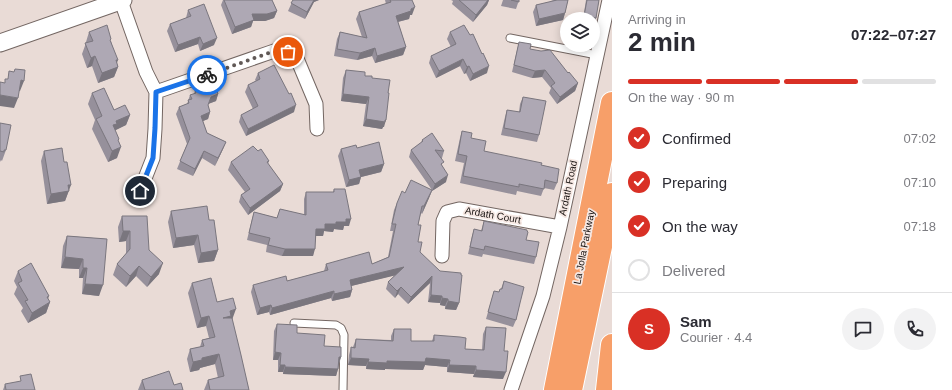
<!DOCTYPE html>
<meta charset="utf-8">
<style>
:root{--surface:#fff;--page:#f2f2f3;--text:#2b2b33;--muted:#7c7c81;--line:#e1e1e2;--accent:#d93025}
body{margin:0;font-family:Arial,sans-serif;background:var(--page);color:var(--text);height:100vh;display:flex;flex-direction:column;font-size:15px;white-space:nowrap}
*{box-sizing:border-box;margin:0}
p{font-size:13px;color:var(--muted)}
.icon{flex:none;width:22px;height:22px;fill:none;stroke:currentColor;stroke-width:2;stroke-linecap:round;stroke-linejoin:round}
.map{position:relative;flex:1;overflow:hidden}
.drawer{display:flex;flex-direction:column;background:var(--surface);width:340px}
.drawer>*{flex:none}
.controls{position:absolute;left:560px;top:12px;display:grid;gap:8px}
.controls a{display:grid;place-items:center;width:40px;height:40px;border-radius:50%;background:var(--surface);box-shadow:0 2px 10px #0003;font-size:20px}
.pin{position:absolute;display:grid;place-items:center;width:34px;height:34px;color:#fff;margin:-17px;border:2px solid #fff;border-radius:50%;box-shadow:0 1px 4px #0007}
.courier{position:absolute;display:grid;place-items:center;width:40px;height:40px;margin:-20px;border:3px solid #1a73e8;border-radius:50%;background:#fff;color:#222;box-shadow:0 1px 5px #0007}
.overview em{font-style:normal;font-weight:700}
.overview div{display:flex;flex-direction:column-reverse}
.overview{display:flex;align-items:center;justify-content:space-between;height:68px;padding:0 16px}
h1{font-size:26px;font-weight:700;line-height:30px}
.bar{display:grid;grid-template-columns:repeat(4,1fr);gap:6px 4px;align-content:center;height:48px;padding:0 16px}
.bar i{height:5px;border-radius:3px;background:var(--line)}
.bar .active{background:var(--accent)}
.bar p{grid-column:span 4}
.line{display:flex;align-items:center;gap:10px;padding:0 16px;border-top:1px solid var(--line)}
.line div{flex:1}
.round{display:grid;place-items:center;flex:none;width:42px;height:42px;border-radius:21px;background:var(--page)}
ol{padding:0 16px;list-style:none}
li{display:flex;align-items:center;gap:12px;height:44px}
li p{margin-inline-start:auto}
li .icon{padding:4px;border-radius:50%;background:var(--accent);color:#fff;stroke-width:4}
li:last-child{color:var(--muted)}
li i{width:22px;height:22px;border:2px solid var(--line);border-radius:50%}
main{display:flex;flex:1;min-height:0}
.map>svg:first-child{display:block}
</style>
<main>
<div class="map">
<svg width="612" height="390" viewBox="0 0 612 390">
<rect width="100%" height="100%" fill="#e9dbd6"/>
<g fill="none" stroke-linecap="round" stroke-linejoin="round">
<g stroke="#736662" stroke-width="9">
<path id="service" d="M510,38L597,55
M294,323L336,325L341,328L344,335L343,390"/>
</g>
<g stroke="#736662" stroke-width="15">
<path id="minor" d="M121,1L146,72L156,92L155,129L153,158L140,191
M156,92L277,50L288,52L292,54L298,61L316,104L317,129
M442,256L443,221L447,212L459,209L560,227
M511,390L543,296L560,227L609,0"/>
</g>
<g stroke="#736662" stroke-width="19">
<path id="tertiary" d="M0,43L123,0"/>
</g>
<g stroke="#fff" stroke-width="24">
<path id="motorway" d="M555,390L612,103
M571,390L612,194
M607,390L612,345"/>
</g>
<use href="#service" stroke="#fff" stroke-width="7"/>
<use href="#minor" stroke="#fff" stroke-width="13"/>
<use href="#tertiary" stroke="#fff" stroke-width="17"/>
<use href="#motorway" stroke="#f79f69" stroke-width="22"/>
</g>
<path fill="#96909b" d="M223,0H272L277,11L274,18L265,21H253L251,27L232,34L221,5Z
M293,0H319L314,2L305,19L288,11Z
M385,0H412V15H410L409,19L398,22L406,47L403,55L375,63L372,56L357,60L334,56L337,39L340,32L362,37L356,19L359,12L386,4Z
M451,0H489L487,5L473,22L452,4L453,1Z
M503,0H519L516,9L501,6Z
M551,0H568L565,13L563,20L536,26L533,12L536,5L554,1Z
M586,0H599L596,18L593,25V19H583Z
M188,10L214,45L200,51L198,44L175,52L167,31L170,24L186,18Z
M89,32L111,41L118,67L114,77L98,83L92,66L87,68L82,54L86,43V42Z
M450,32L470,35L487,73L470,81L466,73L464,74L460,66L436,78L429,63L431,56L451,47L447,39Z
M519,42L530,49L568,73L578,83L575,91L557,104L549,93L551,88L542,77L532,78L512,72L517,50Z
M346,70L372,78L384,127H383L382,129L363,126L366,104L341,101L343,78Z
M258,73L294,112L246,136L239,122L241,115L253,109L245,92L248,85L256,81L255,80Z
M195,90L218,94L216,101L208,104V105L210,112L208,119L203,121L207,133L226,142L223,149L215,166L202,158L193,176L177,169L187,144L176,114L179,107L187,104L190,95L194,94Z
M92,93L114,110L130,115L126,125L115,130L118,141L117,158L108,162L92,129L95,120L88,104Z
M523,97L539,135L537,142L501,135L505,117L507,110L519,112L520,104Z
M0,123L6,150L2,161L1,160L0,162Z
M462,131L484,151L541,165L557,183L554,190L544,188L541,196L517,191L516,195L460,183L464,163L455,161L460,138Z
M422,140L444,151L442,158V166L446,182L432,191L429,198L422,214L421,213L418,225V242L420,252L459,303L456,310L445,309V306L440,305V303L428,302L430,283L408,304L398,294L395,298L386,289L388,282L395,275L351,286L352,290L350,297L332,301L331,298L270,315L269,312L257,315L251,292L253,285L287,281L324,271L326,264H372L388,257L393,231H390L394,210L397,203L405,193L432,190L409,157L411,150L421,143Z
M357,148L384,164L381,172L361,177L359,184L346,187L338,156L341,149Z
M44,151L69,190L65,201L47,204L41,161Z
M258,151L269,161L268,164L283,184L280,191L248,215L239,202L241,195L245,192L228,170L231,162Z
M334,189L349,226H344L343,230L334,229L333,232L324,231L323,236H316L313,256H282L266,252L267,245L247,240L252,219L254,212L277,218L280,209L304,215V199L306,192H333Z
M171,211L209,220L218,250L214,261L198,263L194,245L173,248L168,222Z
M122,216L149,250L159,274L147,287L136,276L126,287L113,275L117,264L126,254V241L119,242L118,227Z
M484,221L526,240L536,257L534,264L483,254L482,257L468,254L472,236L474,229L481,231Z
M67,236L107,239L99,296L82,294L83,278H79V269L61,268L63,246Z
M18,271L48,299L50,302L46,313L28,323L21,311L23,308L14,294L17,287L14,281Z
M504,281L520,303L516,320L513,327L486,319L494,291L499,292L501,289Z
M192,283L217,302L232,320L249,390H204L208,380L218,378L215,364L200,368L199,370L190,372L187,359L190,349L200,347L202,340L209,338L206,326L197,328L188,293Z
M277,324L324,346L341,357L339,364L338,369L336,376L283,374V372H278V360H273L274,331Z
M486,327L504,351L503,379L473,377L474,374L447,372V367L425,365L423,370L385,369V370L366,369V366L348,365L349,355L351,347H353L356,339L391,340V336L394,329L411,341H432L434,335L465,349L482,350L483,334Z
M142,380L174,385L183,390H138Z
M5,384L6,390H3Z"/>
<path fill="#7a767e" d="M314,0H319L314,2L305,19L307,12Z
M488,0H489L487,5L473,22L476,15Z
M415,7L412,15H410L409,19L393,23L396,16L411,9Z
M277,11L274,18L265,21H253L251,27L232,34L235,27L252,14Z
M565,13L563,20L536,26L539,19Z
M200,37L198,44L175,52L178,45Z
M217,38L214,45L200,51L203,44Z
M406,47L403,55L375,63L377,56Z
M375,48L372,56L357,60L360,53Z
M95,56L92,66L87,68L91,58Z
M463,59L460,66L436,78L439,71Z
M116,60H118L115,68L118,67L114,77L98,83L102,73Z
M469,66L466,73L464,74L467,67Z
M489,66L487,73L470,81L473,74Z
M545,70L542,77L532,78L535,71Z
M21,80L24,81L20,91H17Z
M578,83L575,91L557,104L560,97Z
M218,94L216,101L208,104L205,112L211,97Z
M343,94L369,97L366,104L341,101Z
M0,95L18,98L14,108L0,106Z
M296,105L294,112L246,136L248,129Z
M210,112L208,119L198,123L201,116Z
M130,115L126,125L114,131L113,125L116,121Z
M366,119L385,120H386L384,127H383L382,129L363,126Z
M226,142L223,149L215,166L218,158Z
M121,147L117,158L108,162L112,151Z
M204,151L202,158L193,176L195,169Z
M384,164L381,172L357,178L359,170Z
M448,175L446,182L432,191L435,184Z
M361,177L359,184L346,187L349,180Z
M283,184L280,191L248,215L250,208Z
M68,185H71L65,201L47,204L51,194Z
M432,190L429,198L422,214L424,206Z
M346,219H351L349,226H344L343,230L334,229L333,232L324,231L323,236H313L316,229L325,224L336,222Z
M123,231H130L126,241L119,242Z
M198,235L194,245L173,248L176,238Z
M285,249H315L313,256H282Z
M218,250L214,261L198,263L201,253Z
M65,257L83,259L79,269L61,268Z
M163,263L159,274L147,287L151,277Z
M139,266L136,276L126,287L130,276Z
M404,267L401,274L347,287L350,280Z
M83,268H87L83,278H79Z
M432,276L430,283L408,304L411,297Z
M85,284L103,285L99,296L82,294Z
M401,287L398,294L395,298L397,291Z
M352,290L350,297L332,301L334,294Z
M334,291L331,298L270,315L272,308Z
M431,295L442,296L440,303L428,302Z
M49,296L46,305L50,302L46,313L28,323L32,313L47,297Z
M442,298L448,299L445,306L440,305Z
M448,301L459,303L456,310L445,309Z
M271,305L269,312L257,315L260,308Z
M236,309L232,320H229L223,318L230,311Z
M209,316L206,326L197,328L201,318Z
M275,352L281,353L278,360H273Z
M219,354L215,364L200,368L199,370L190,372L193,362L202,358Z
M339,357H341L338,365Z
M351,358L369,359L366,366L348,365Z
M426,358L450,360L447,367L425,365L423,370L385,369V370L366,369L368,362L387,361Z
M280,365H285L283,372H278Z
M449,365L476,366L474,374L447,372Z
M285,367L338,369L336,376L283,374Z
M476,370L506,372L503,379L473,377Z"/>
<path fill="#aea8b4" stroke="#7a767e" d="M224,0H272L277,11L267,14H252L254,20L235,27Z
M293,0H314L307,12L291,3Z
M390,0H412L415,7L411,9V11L396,16L406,47L377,56L375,48L360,53L337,49L340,32L367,38L359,12L391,2Z
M459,0H488L476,15Z
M511,0H519V2Z
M557,0H568L565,13L539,19L536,5Z
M587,0H599L596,18L584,16Z
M204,4L217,38L203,44L200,37L178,45L170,24L191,16L188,10Z
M107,25L111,39L110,40L118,60H116L118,67L102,73L95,56L91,58L85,43L93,41L89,32Z
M464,25L470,35L473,34L482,54L483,53L489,66L473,74L469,66L467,67L463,59L439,71L431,56L456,44L450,32Z
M519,42L531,44L530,49L541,51L550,50L568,73L569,72L578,83L560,97L551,86L555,83L545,70L535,71L514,65Z
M274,65L289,94L291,93L296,105L248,129L241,115L258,106L248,85L260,79L258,73Z
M15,69L25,70L24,81L21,80L18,98L0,95V82L5,83V79H8L9,71L14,72Z
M346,70L365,72V76H372V78L390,80L388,93H389L386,120H385V122L366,119L369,97L343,94Z
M214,83L218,94L211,97L208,105L210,112L201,116L207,133L226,142L218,158L204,151L195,169L180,161L190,138L179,107L189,103L188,100L192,99L190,95L196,93L195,90Z
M104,88L114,110L125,105L130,115L116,121L117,124L113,125L119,139L118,140L121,147L112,151L96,119L102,116L92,93Z
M523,97L546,101L539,135L504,128L507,110L520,112Z
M0,123L11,125L6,150H4V152L0,151Z
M462,131L472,133L471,138L486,141L484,151L542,163L541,165L559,169L557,183L545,180L544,189L519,184V187L463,176L467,156L458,154Z
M432,133L444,151L435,150L444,162L441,164L448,175L435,184L411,150L423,141L422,140Z
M379,142L384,164L359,170L361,177L349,180L341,149L356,145L357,148Z
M253,146L258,151L261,149L269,161L267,162L283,184L250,208L241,195L250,189L231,162Z
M62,148L64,162H67L71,185H68L69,191L51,194L44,151Z
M411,180L432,190L424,206H422L418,225H421L418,242H422L420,252L440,271L461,273V275H462L459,303L448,301V299L442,298V296L431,295L432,276L411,297L401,287L397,291L388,282L404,267L350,280L352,290L334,294V291L272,308L271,305L260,308L253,285L286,276L287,281L328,270L326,264L369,252L372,264L389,257L396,224H392L397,203L402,191L405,193Z
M334,189H345L351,219H346V222H336V224H325V229H316L315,249H285L268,245L270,238L249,233L254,212L277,218L280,209L306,215V192H334Z
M207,206L209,220H214L218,250L201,253L198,235L176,238L171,211Z
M122,216H147L149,250L163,263L151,277L139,266L130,276L117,264L130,249V231H123Z
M484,221L527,230V231L528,232L526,240L539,242L536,257L485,246L484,250L470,247L474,229L482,231Z
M67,236L107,239L103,285L85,284L87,268H83V259L65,257Z
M31,263L49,296L47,297L50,302L32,313L25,301L28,300L18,283L22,281L18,271Z
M211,278L217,302L233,298L236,309L230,311L231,316L223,318H232L241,355L249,390H210L208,380L224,376L219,354L202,358V360L193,362L190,349L204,346L202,340L215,337L209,316L201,318L192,283Z
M504,281L524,287L520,303L516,320L488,312L494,291L499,292L500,289H502Z
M277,324L297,325V333L325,335L324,346L341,347V357H339L338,369L285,367V365H280L281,353L275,352Z
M486,327L506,328L504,351H508L506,372L476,370V366L449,365L450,360L426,358L425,362L387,361V363L368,362L369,359L351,358V347L355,348L356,339L393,341L394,329H411V341H434V335L460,337L466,338L465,349L484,350Z
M169,371L174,385L181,383L183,390H145L142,380Z
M31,374L35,390H6L5,384L21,381L20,376Z"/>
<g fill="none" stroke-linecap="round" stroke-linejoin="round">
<path stroke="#615956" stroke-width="4" stroke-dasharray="0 7.2" d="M207,75L277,50L288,52"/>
<path stroke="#1a73e8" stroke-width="5" d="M140,191L153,158L155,128L156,92L207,75"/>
</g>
<g text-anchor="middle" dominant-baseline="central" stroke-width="3.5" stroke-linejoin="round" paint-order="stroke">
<g font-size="10" fill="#181311" stroke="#f6e8e3">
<text transform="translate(568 188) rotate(-78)">Ardath Road</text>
<text transform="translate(493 215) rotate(10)">Ardath Court</text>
<text transform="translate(584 247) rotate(-79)">La Jolla Parkway</text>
</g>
</g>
</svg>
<div class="controls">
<a><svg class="icon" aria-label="layers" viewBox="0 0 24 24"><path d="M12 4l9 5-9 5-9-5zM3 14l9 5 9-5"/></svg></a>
</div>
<div class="pin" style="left:288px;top:52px;background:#ea580c"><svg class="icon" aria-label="bag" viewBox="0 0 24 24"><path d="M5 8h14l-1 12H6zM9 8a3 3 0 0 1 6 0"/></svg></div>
<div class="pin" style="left:140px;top:191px;background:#1f2937"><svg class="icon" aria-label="home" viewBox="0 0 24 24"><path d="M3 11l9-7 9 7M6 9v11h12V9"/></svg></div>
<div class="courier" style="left:207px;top:75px"><svg class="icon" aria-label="bike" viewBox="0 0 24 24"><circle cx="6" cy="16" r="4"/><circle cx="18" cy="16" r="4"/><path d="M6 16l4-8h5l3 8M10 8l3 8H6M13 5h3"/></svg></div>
</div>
<section class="drawer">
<div class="overview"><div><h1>2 min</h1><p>Arriving in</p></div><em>07:22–07:27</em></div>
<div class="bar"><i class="active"></i><i class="active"></i><i class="active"></i><i></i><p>On the way · 90 m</p></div>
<ol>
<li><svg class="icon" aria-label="check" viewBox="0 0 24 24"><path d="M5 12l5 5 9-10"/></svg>Confirmed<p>07:02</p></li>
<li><svg class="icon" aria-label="check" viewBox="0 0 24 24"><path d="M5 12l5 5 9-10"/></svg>Preparing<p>07:10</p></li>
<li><svg class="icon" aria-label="check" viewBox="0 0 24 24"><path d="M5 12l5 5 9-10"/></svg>On the way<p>07:18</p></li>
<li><i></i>Delivered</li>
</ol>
<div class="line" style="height:72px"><b class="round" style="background:var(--accent);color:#fff">S</b><div><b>Sam</b><p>Courier · 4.4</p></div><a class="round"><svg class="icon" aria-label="chat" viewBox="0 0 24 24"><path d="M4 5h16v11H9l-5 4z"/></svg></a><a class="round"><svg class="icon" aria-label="phone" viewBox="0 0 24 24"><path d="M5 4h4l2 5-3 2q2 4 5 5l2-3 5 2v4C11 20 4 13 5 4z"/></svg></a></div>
</section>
</main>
